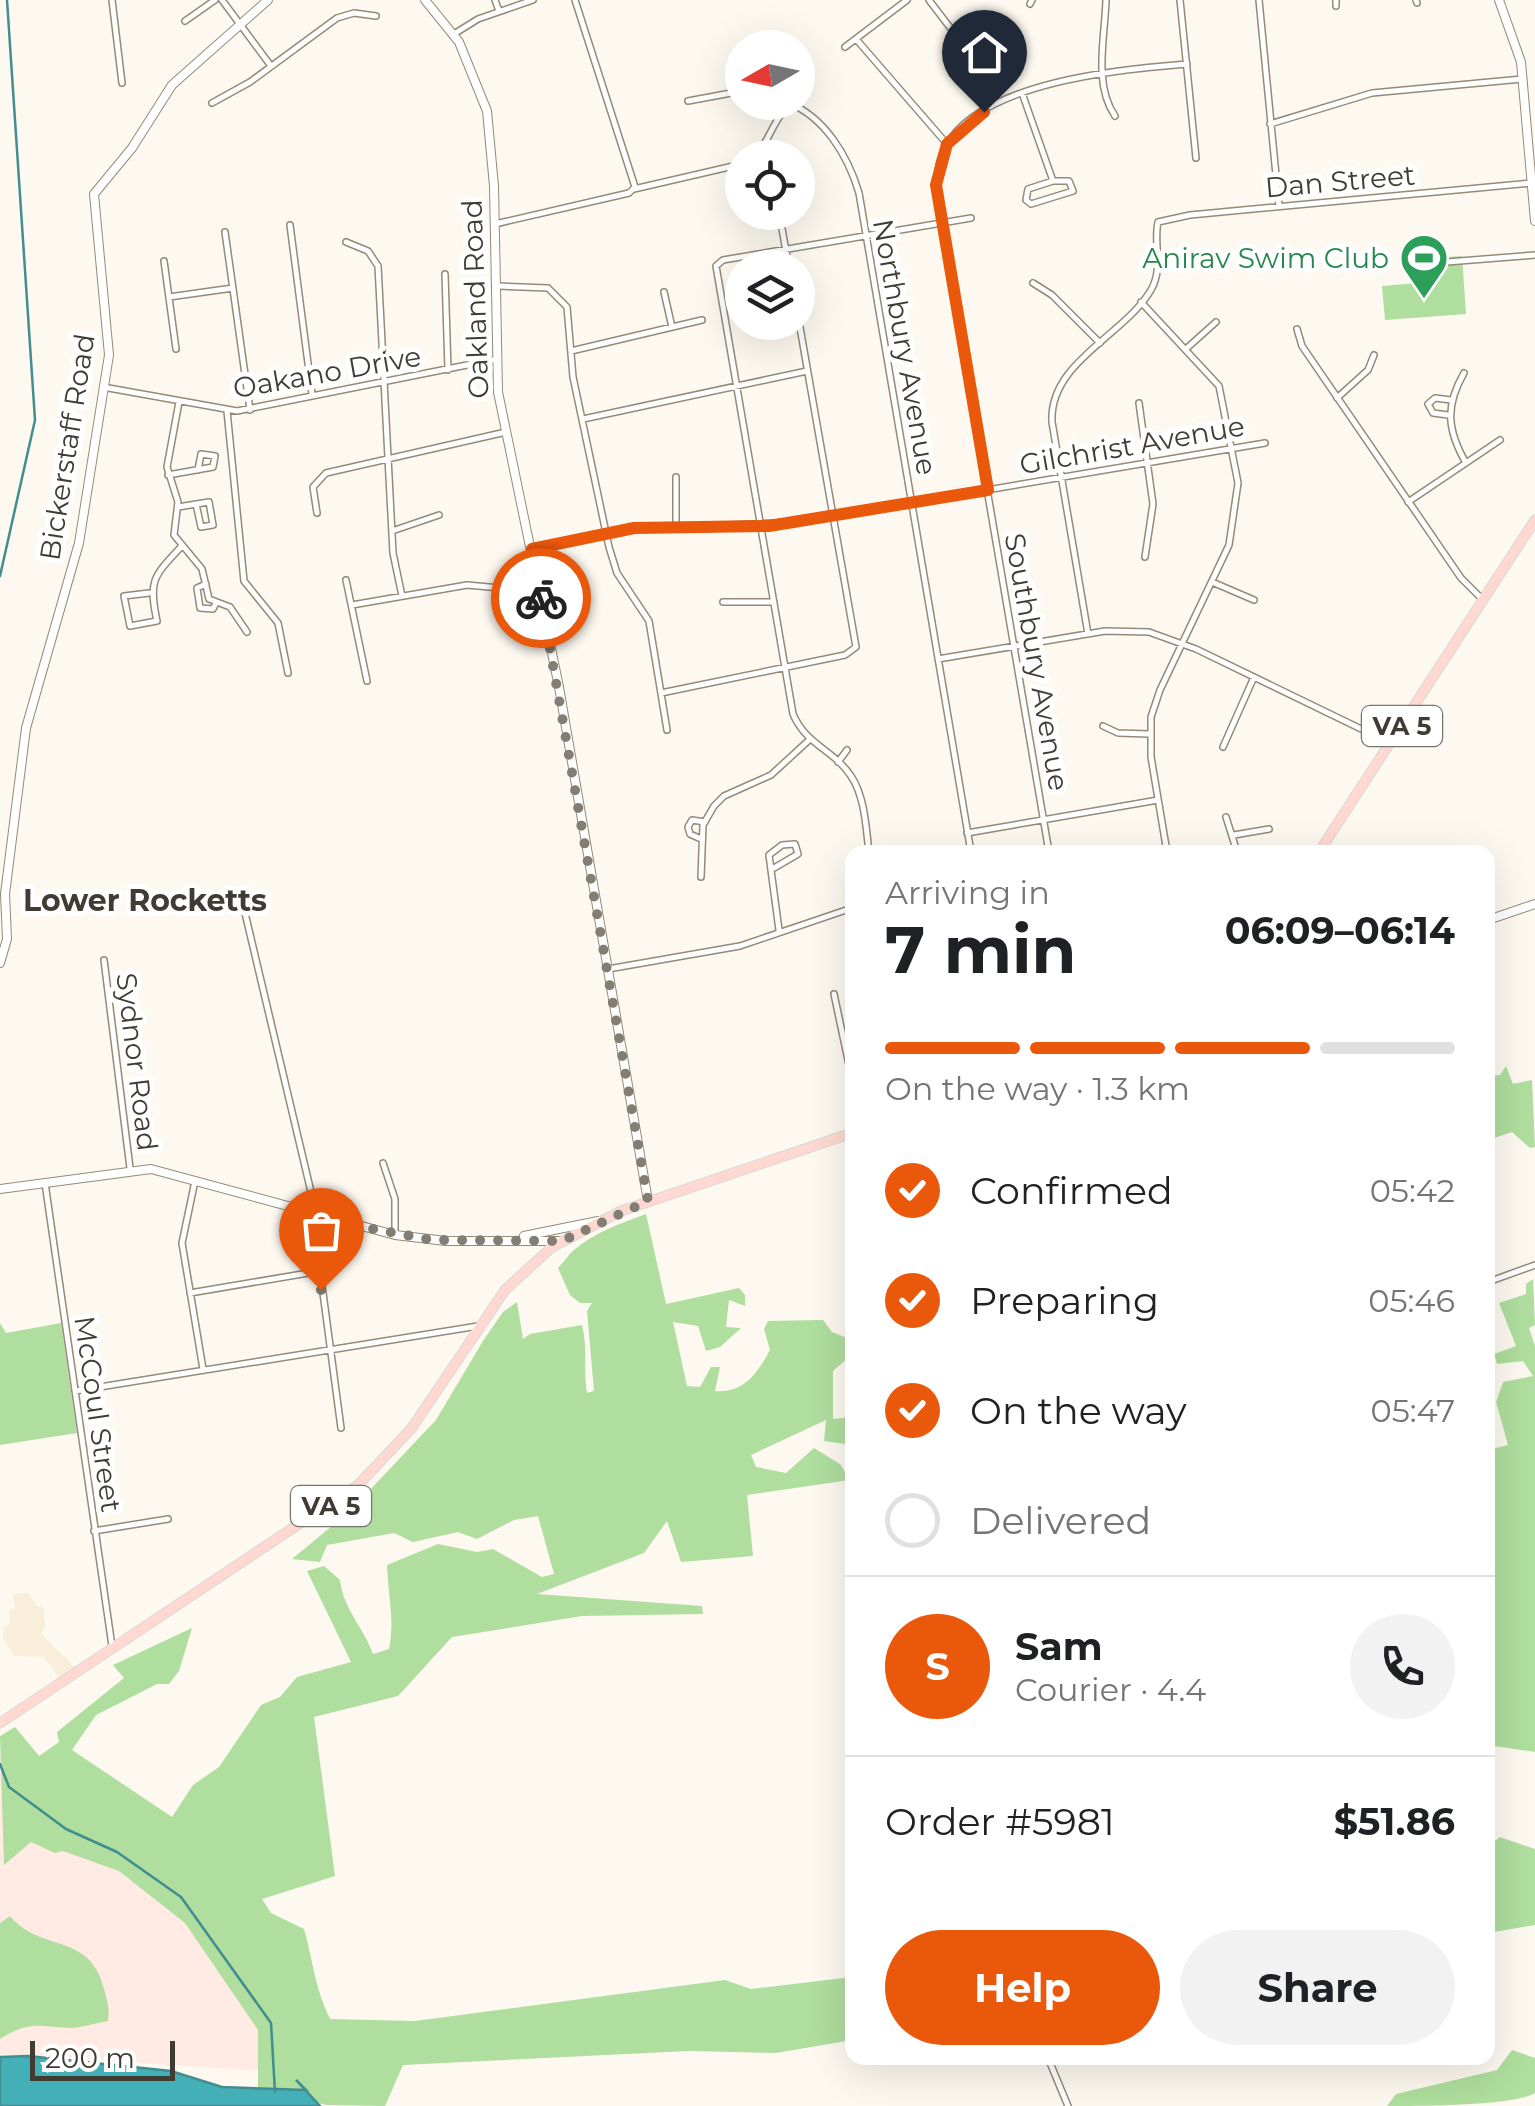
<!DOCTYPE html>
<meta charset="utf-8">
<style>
:root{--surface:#fff;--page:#f2f2f2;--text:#202124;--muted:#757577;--line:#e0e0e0;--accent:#ea580c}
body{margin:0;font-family:Montserrat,sans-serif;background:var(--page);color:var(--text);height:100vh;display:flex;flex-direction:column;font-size:38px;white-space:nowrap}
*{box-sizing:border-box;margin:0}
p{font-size:32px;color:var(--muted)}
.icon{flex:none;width:55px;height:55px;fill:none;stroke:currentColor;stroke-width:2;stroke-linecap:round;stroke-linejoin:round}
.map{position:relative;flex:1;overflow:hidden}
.panel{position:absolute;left:845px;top:845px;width:650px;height:1220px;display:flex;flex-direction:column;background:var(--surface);border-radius:20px;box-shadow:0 10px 40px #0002}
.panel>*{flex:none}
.needle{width:65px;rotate:261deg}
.buttons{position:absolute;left:725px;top:30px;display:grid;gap:20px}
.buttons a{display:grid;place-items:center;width:90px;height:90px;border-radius:50%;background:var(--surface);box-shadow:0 10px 40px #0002;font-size:50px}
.scale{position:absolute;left:30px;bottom:25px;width:145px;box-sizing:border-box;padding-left:10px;border:5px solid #403b33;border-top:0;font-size:28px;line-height:35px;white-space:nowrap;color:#403b33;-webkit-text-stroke:8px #fff;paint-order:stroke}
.pin{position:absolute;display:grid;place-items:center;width:85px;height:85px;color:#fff;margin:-102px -42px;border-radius:50% 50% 50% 0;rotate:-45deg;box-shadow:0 0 10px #0007}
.pin .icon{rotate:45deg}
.courier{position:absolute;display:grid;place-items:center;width:100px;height:100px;margin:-50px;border:8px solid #ea580c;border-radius:50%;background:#fff;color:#222;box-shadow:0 2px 12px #0007}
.overview em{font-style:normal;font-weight:700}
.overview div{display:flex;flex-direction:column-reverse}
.overview{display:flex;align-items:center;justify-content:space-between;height:170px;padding:0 40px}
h1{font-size:65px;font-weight:700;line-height:75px}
.bar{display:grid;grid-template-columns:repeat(4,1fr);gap:15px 10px;align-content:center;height:120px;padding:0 40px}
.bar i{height:12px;border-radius:8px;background:var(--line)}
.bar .active{background:var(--accent)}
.bar p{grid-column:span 4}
.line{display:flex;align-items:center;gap:25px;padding:0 40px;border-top:2px solid var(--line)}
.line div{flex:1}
.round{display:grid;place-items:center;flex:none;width:105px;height:105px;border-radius:52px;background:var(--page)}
ol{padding:0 40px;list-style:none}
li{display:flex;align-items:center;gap:30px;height:110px}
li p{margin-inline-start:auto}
li .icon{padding:10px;border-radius:50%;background:var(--accent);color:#fff;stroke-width:4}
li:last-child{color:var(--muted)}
li i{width:55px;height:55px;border:5px solid var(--line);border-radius:50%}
.primary-button{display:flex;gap:20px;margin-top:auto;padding:20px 40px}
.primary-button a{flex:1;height:115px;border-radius:60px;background:var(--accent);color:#fff;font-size:40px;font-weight:700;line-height:115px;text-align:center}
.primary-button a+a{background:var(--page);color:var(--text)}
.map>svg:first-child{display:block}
</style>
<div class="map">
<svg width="1535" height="2106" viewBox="0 0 1535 2106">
<rect width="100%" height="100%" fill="#fdf9f0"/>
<path fill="#f8eed9" d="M28,1593L38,1607L43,1605L45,1626L41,1634L79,1671L62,1682L44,1657L15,1656L3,1640L4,1626L10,1625L9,1609L15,1608L13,1594Z"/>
<path fill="#ffeae4" d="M0,1758L171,1830L293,2073L0,2054Z"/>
<path fill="#afde9e" d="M1462,256L1466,314L1385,320L1382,286L1419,283L1418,259Z
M1506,1066L1513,1084L1532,1080L1535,1147L1530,1148L1512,1132L1488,1140V1076L1500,1075Z
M646,1214L666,1304L739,1288L745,1295V1306L729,1300L726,1327L741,1328L720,1347L706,1351L698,1326L673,1322L687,1386L700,1387L711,1367H720L715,1391C744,1394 758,1372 770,1350L764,1329L768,1321L823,1320L832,1332L852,1340L849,1357L833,1371V1419L852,1417V1454L845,1444L824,1441L826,1420L751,1455L756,1467L786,1473L814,1448L840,1464L850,1480L747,1495L753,1556L681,1562L667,1521L644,1553L537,1594L702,1606L703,1614L582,1616L452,1637L398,1696L314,1717L335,1876L262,1899L271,1913L304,1929C313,1960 315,1990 330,2019L415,2021L725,1980L751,1989L852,1977V2040L776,2053L688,2051L403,2065L385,2106L327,2105L258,2090V2030L185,1923L119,1871L63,1851L55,1853L31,1842L4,1865L0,1736L15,1727L39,1756L59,1742L57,1732L124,1678L113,1665L192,1628L179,1671L169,1684H157L96,1715L72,1750L172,1817L193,1785L219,1767L261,1705L280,1697L297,1677L351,1662L307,1571L324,1566L340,1580C343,1609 363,1626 373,1654L389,1649C395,1619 388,1596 387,1565L438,1544L477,1552L493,1549L542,1577L554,1574L538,1516L514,1520L477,1539L458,1532L413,1542L394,1533L327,1545L320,1562L292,1559L350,1511L436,1420L483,1341L503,1312L517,1302L523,1339L530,1334L582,1325C588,1348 583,1370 587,1393L594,1391L587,1311L592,1303H580L570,1295L558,1268C564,1262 568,1255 574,1250C593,1233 622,1223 646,1214Z
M1533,1279L1535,1325L1529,1328L1535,1346V1752L1488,1745V1450L1508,1445L1496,1402L1503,1382L1533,1376L1523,1361L1497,1364L1494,1354L1516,1346L1499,1303L1526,1294V1284Z
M0,1323L6,1333L61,1323L77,1433L0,1445Z
M1500,1837L1535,1849V1925L1488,1933V1846Z
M10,1916C42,1954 90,1931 104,1989C107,2000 110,2009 108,2021C96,2023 81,2028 69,2028C37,2026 29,2021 0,2039V1923Z
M1512,2050L1535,2058V2093C1515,2106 1418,2106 1387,2106L1396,2094L1497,2070Z"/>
<path fill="#43b0b8" stroke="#428d90" stroke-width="2.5" d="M28,2056L171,2071L222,2087L306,2090L296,2080L320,2106H0V2057Z"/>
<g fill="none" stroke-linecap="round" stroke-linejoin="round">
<path stroke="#428d90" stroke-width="2.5" d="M0,576L35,420L7,0
M0,1764L9,1787L66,1829L117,1852L181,1897L271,2023L275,2092"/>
<g stroke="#958a78" stroke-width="8">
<path id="street" d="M112,0L122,83
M222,0L271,66
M495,0L499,11
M929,0L958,38
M1106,0C1105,37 1093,84 1115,116
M1180,0L1196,158
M1259,0L1279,206
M1336,0V6
M1416,0L1417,3
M1030,4L1032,0
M185,21L215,0
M454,34L478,19L533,0
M856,39L947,144
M845,47L907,0
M1022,93L1053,181L1028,189L1026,200L1031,204L1073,191L1069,181H1053
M688,101L742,91
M787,102C825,117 848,156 859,193L971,852
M212,103L250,82L337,18L354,13L376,16
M1270,124L1372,93L1522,79
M753,158C770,144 774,112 793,106
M634,189L742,164
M779,212L789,268
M495,224L629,193L635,187L575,0
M290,225L312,394
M225,232L250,410
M346,242L368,251L378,266L393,553L402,596
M164,261L176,349
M1447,262L1535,255
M445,274L448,370
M1033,283L1052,295L1100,343
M497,286L548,288L567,307L573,377L609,547L617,573L649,621L667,730
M664,292L672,327
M169,297L233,288
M1141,302L1219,386L1238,483L1229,545L1160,690L1151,717V757L1167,852
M1297,329L1302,346L1461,578L1483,600
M1187,348L1216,322
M571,351L702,320
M1464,373C1445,406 1447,430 1466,463
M103,387L237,411L497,359
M1337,398L1368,370L1374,355
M179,402L167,467L178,502L174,535L202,569L209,599L230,607L247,632
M1139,403L1153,504L1145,557
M227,411L244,581L278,623L288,673
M1448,415L1433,413L1428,404L1435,398L1451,400
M583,419L807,371
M168,475L213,467L215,456L201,454L198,470
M1408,502L1500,440
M178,507L209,502L213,525L201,527L196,504
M317,513L313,487L326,473L506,432
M676,527V477
M392,531L439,515
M532,549L633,529L797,522L1265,443
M346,580L367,681
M1212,582L1254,600
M206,584L197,588L200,608L213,609L216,603
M149,593L124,596L130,626L157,621C148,580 154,576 181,547
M723,602H774
M352,605L467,585L500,588L537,581
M1088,634L1052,422C1049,362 1124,336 1151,290C1164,267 1153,245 1158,222L1190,215L1532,183
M938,659L1105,631L1149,632L1196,649L1388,742
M661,693L845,655L856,647L798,316
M1103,726L1118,733L1149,734
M1223,747L1254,677
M838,762L847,750
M1226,817L1237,852
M967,833L1158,800
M1234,835L1269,829
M701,839L690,834L688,827L692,820L705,822
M869,852C866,828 865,797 851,776C834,750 806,745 793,714L716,266L723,260L971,218
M1049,852L940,214C937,191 934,168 946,146C981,82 1121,69 1187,64
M774,868L798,854L795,844L782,845L769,855L779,930
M701,877L703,825L714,806L724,796L771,775L808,741
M245,913L316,1213
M104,960L130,1168
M608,969L740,946L852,908
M834,994L852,1079
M383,1163L395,1199V1235
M195,1181L182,1243L203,1369
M45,1183L112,1646
M336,1221L321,1278L341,1428
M1488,1282L1535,1265
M190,1293L320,1271
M75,1391L478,1326
M94,1531L168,1519
M1048,2058L1068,2106"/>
</g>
<g stroke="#958a78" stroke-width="10">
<path id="secondary" d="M425,0L459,42L487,111L494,186L498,392L559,687L648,1201
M1499,0L1521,62L1535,221
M1488,920L1535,904
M0,963L7,939L5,894L26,728L79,543L109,355L94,194L132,148L172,85L268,0
M0,1189L151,1169L395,1235L446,1241H562
M524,1236L598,1221"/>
</g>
<g stroke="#d9d8d6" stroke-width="11">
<path id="primary" d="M1319,852L1535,520
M0,1723L359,1484L411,1429L505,1290L552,1247L621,1211L852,1133"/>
</g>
<use href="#street" stroke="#fff" stroke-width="5"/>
<use href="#secondary" stroke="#fff" stroke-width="8"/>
<use href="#primary" stroke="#ffd9d1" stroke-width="9"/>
</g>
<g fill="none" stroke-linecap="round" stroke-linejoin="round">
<path stroke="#827e75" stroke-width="10" stroke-dasharray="0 18" d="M321,1290V1271L336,1222L432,1240L562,1241L648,1201L541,598"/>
<path stroke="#ea580c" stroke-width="12" d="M541,598L532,549L634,528L769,526L988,490L936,185L947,144L984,112"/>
</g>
<defs>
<g id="stadium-pin" transform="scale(2.5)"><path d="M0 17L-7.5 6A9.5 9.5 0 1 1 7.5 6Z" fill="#2e9e5b" stroke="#fff"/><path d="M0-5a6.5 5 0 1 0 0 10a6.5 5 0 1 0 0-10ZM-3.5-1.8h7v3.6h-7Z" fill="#fff"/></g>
</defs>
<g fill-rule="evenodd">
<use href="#stadium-pin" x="1424" y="258"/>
</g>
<g text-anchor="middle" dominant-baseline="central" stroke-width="10" stroke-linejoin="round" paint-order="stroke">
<g fill="#fff" stroke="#797670" stroke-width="2.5">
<rect x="1362" y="706" width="80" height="40" rx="8"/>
<rect x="291" y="1486" width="80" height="40" rx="8"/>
</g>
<g font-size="25" font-weight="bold" fill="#403b33">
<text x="1402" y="726">VA 5</text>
<text x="331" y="1506">VA 5</text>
</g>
<g font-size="28" fill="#403b33" stroke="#fff">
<text transform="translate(1340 181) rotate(-5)">Dan Street</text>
<text transform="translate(475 299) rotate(-92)">Oakland Road</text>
<text transform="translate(905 347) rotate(80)">Northbury Avenue</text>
<text transform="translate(327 372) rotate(-10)">Oakano Drive</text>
<text transform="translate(1132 445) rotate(-10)">Gilchrist Avenue</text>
<text transform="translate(67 447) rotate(-81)">Bickerstaff Road</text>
<text transform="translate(1037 662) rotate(80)">Southbury Avenue</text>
<text transform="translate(137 1062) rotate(83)">Sydnor Road</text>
<text transform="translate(98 1414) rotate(82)">McCoul Street</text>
</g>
<g font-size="28" fill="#27864d" stroke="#fff" text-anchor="end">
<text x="1389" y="258">Anirav Swim Club</text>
</g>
<g font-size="30" font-weight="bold" fill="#403b33" stroke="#fff">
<text x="145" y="900">Lower Rocketts</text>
</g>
</g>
</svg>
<div class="buttons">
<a><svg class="needle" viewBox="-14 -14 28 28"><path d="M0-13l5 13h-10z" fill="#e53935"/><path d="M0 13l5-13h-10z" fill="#757577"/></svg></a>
<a><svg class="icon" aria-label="locate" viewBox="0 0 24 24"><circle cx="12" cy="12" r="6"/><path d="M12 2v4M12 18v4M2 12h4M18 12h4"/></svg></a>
<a><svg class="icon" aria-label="layers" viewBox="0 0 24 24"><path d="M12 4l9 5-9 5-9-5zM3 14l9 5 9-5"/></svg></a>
</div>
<div class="scale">200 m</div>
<div class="pin" style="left:321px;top:1290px;background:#ea580c"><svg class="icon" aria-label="bag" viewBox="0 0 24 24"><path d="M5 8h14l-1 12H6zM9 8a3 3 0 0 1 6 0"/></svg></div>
<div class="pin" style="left:984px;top:112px;background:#1f2937"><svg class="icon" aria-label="home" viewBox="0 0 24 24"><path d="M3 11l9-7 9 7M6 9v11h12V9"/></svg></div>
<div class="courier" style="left:541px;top:598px"><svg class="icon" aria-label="bike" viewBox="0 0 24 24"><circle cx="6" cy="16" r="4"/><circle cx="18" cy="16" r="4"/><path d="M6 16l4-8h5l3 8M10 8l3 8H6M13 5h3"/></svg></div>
<section class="panel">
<div class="overview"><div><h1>7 min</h1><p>Arriving in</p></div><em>06:09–06:14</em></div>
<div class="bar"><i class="active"></i><i class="active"></i><i class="active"></i><i></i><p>On the way · 1.3 km</p></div>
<ol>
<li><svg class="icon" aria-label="check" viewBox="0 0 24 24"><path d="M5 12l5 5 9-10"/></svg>Confirmed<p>05:42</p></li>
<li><svg class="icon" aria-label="check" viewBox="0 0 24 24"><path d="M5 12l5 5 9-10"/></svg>Preparing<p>05:46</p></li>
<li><svg class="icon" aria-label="check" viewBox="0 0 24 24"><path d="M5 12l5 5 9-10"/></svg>On the way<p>05:47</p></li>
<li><i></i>Delivered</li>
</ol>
<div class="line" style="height:180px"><b class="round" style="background:var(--accent);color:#fff">S</b><div><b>Sam</b><p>Courier · 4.4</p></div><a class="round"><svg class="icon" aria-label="phone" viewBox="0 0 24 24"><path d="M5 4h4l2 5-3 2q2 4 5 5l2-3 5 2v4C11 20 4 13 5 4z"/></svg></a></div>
<div class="line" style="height:130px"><div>Order #5981</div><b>$51.86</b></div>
<div class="primary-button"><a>Help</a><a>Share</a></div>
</section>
</div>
